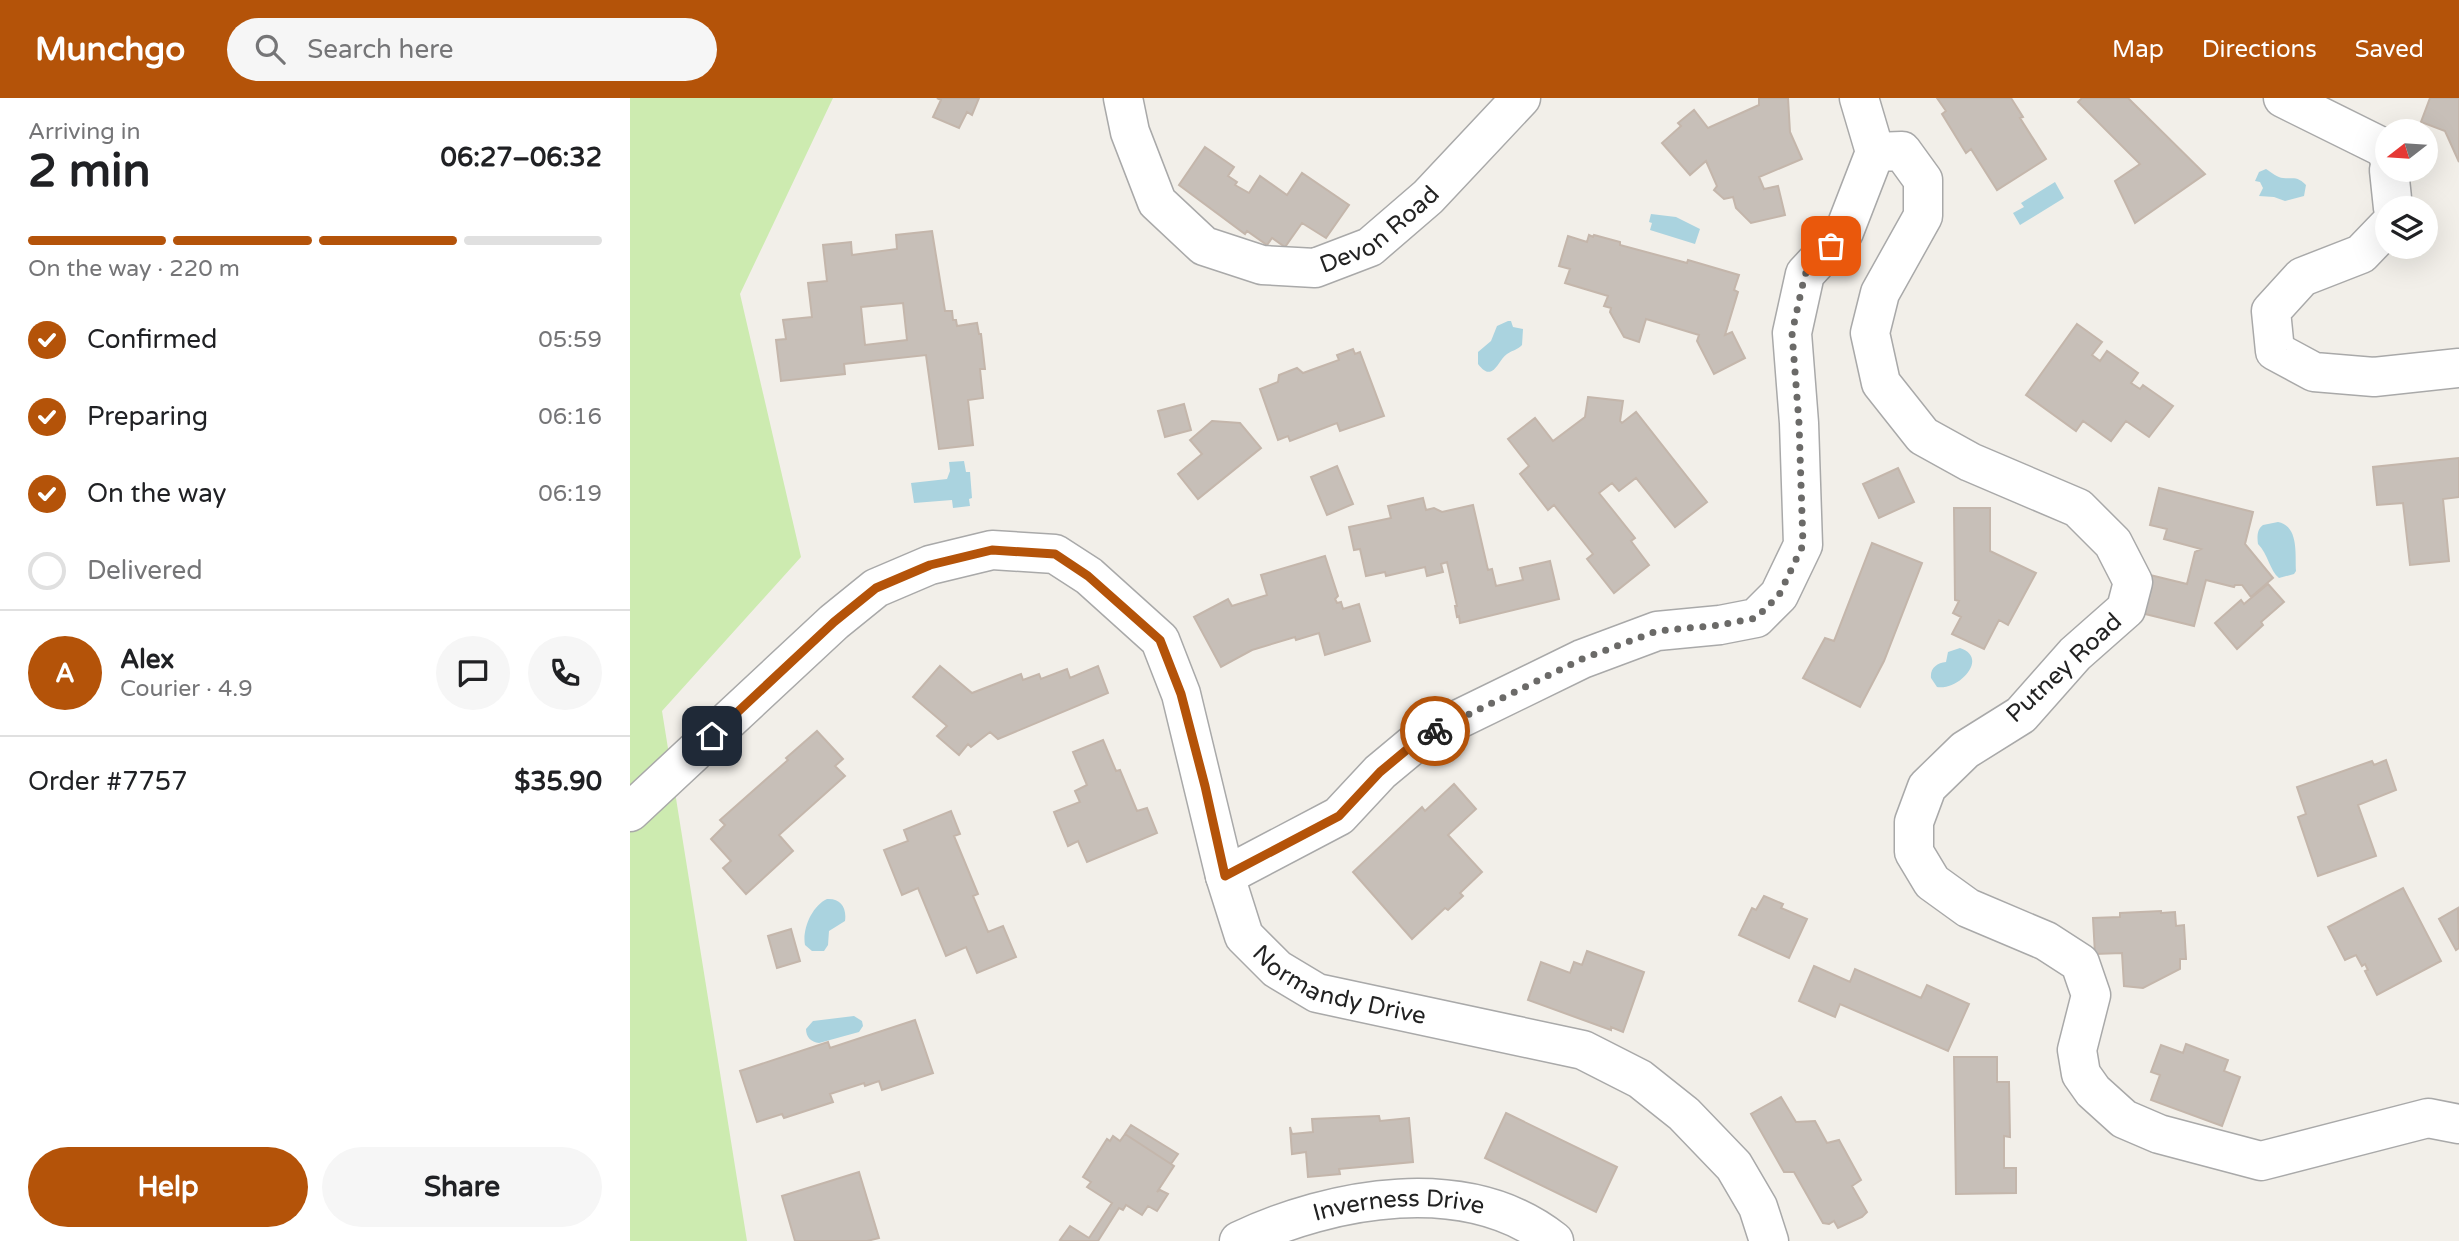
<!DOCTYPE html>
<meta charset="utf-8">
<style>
:root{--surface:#fff;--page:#f6f6f6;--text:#202124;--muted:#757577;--line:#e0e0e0;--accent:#b45309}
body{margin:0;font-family:"Varela Round",sans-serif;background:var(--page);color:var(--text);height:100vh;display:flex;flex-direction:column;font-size:26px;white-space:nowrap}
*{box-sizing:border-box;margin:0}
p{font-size:23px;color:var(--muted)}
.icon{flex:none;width:38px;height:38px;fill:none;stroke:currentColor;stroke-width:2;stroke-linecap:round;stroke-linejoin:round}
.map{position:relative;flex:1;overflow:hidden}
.sheet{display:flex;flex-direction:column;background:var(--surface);width:630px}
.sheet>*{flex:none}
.needle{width:46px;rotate:253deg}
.controls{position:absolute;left:1745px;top:21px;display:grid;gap:14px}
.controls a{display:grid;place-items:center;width:63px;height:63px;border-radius:50%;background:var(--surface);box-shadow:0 7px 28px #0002;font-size:35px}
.pin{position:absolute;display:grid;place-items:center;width:60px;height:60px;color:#fff;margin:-30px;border-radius:14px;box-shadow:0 4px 10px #0006}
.courier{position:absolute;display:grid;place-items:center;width:70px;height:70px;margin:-35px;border:5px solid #b45309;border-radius:50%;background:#fff;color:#222;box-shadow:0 2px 9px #0007}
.summary em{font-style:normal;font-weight:800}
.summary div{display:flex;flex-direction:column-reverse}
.summary{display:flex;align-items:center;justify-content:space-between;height:119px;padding:0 28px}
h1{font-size:46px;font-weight:800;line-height:52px}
.bar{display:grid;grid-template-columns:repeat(4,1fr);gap:10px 7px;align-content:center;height:84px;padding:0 28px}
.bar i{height:9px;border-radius:5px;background:var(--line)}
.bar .current{background:var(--accent)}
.bar p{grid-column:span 4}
.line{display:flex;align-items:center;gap:18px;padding:0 28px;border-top:2px solid var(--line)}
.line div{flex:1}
.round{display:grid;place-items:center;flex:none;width:74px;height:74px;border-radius:37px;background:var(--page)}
ol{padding:0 28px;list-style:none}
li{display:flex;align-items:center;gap:21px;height:77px}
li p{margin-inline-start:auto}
li .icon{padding:7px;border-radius:50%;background:var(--accent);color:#fff;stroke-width:4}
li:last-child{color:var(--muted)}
li i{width:38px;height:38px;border:4px solid var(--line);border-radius:50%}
.primary-button{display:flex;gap:14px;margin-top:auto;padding:14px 28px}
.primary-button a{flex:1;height:80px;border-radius:42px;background:var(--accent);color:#fff;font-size:28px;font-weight:800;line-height:80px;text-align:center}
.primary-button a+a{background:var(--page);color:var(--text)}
header{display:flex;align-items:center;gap:42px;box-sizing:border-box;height:98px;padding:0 35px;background:var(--accent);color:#fff}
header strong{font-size:33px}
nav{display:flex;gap:38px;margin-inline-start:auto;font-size:24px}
.search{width:490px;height:63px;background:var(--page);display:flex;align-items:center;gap:18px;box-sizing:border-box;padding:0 24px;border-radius:38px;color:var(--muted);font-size:26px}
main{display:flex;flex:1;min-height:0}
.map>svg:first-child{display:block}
</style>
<header>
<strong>Munchgo</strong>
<div class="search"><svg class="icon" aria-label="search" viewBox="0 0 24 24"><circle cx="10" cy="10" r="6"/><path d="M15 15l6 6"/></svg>Search here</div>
<nav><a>Map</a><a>Directions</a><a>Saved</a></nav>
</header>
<main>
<section class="sheet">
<div class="summary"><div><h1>2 min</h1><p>Arriving in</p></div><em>06:27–06:32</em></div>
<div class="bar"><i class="current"></i><i class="current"></i><i class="current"></i><i></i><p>On the way · 220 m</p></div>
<ol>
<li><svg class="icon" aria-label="check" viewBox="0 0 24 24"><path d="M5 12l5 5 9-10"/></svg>Confirmed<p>05:59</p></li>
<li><svg class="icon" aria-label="check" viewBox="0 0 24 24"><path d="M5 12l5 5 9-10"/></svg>Preparing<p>06:16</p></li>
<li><svg class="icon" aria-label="check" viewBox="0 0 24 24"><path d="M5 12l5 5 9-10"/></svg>On the way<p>06:19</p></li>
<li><i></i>Delivered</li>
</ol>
<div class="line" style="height:126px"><b class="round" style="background:var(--accent);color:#fff">A</b><div><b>Alex</b><p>Courier · 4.9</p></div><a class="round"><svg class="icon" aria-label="chat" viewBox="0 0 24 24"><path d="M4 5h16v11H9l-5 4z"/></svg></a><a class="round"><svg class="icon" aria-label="phone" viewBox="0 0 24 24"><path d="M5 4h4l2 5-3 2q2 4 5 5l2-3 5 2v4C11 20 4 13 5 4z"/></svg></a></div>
<div class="line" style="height:91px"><div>Order #7757</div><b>$35.90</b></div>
<div class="primary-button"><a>Help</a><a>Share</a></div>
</section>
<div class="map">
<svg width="1829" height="1143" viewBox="0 0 1829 1143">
<rect width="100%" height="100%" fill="#f2efe9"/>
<path fill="#cdebb0" d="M0,0H203L110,196L171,459L32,613L117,1143H0Z"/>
<path fill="#aad3df" d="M1636,71C1641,74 1648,80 1653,80C1664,81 1667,78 1676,87L1674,98L1655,103L1644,99L1629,98L1633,90L1630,84L1625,83L1629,74Z
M1425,84L1434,100L1390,127L1383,115L1394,109L1391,105Z
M1021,116L1046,119L1070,131L1065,146L1020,132L1022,125L1019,124Z
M878,223H881L883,229L893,231L892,247C887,252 883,252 877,256C868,262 863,286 848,266V254L861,243L867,228Z
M334,363L336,374H340L342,400L339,401L340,408L323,410L322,402L284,405L281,385L317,381L320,373L319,364Z
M1648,424C1669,428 1665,456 1666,473L1664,476L1649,480C1640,473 1638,456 1628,446C1627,439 1627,431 1633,427Z
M1330,550C1360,560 1328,593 1307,589L1301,580C1300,570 1307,565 1316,564L1318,554Z
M197,801C210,800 217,809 215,823L199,833L198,847L194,853H182L175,847C172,831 182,808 197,801Z
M224,918L232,923L233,928L229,934L189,945C181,944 176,939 176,931L183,923Z"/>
<path fill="#c7bfb8" stroke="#c4b6ab" stroke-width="2" fill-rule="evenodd" d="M307,0H349L342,17L337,14L329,30L303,19L311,2Z
M1129,0H1158L1160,34L1172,61L1129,79L1134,91L1148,88L1155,117L1121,125L1106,110L1103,99L1094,101L1084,92L1087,88L1076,63L1060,77L1032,45L1051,28L1048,25L1064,12L1078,30L1129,7Z
M1307,0H1381L1393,19L1390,20L1416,61L1367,92L1341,51L1336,55L1312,16L1316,13Z
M1452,0H1498L1575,76L1505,125L1485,83L1510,66L1448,4Z
M1800,0H1829V64L1815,33L1791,24Z
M575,49L604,69L598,78L607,84L605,87L619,95L630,78L657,97L672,75L719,107L696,140L672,125L655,149L642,140L637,147L617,133L615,136L549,87Z
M302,133L315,213H322L323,222H326L327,228L347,225L349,236H351L355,271H350L353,300L338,302L343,347L309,351L296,257L214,266L215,276L151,283L146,242L156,241L153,222L182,219L178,185L197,183L193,147L221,144L222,157L267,151L266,137ZM273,205L277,242L235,247L231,209Z
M959,137L963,139L964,137L990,144V147L1057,165L1058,162L1109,177L1104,192L1108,194L1095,237L1102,234L1115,260L1084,276L1067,243L1069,237L1016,221L1009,244L994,239L980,214L981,210L974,208L978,198L935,185L940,171L929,168L938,138L957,144Z
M1447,226L1472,244L1462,257L1470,263L1477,253L1508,275L1501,285L1510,291L1513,287L1543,308L1519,339L1496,323L1481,343L1453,323L1446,333L1396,297Z
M723,251L725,256L730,254L754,318L710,333L707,325L660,343L658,338L648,342L630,291L648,284L649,277L667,270L673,275L709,262L707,257Z
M958,299L993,303L990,323L992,325L1006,314L1077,404L1045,429L1006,380L989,393L982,385L969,395L1005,440L1001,443L1019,467L984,495L957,461L963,456L924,407L918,412L890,376L899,368L878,341L905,320L923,343L955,319Z
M554,306L561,332L535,339L528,313Z
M582,323L610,325L631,350L568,401L548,376L572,356L560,342Z
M1829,360V399L1813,401L1819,463L1780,467L1773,405L1747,407L1743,369Z
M707,368L723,406L697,417L681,379Z
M1268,370L1284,404L1249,420L1233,386Z
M1529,390L1623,414L1615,446L1643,480L1621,499L1612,487H1605L1604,489L1576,482L1564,528L1511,515L1520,477L1557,486L1565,454L1571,451L1534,441L1537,431L1520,427Z
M793,400L796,412L804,410L812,414L843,407L858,472L862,471L866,488L893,482L890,470L920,463L929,501L830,525L829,518L827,519L825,508H827L817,464L811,466L813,474L797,478L795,469L756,478L755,474L736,478L730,451L724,452L719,429L761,420L758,408Z
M1324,410H1360V453L1406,475L1378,527L1369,522L1354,551L1322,536L1331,519L1323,515L1329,503L1325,502Z
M1242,445L1292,465L1254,563L1230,609L1173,580L1195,540L1204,543Z
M695,458L708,498L705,501L707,505L711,504L713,511L729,506L740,543L695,557L689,535L666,542L665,539L622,552L591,569L564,519L598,501L602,508L637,497L631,477Z
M1638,486L1654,504L1631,524L1633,527L1607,551L1585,525L1611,502L1614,506Z
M310,568L342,595L391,576L393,582L409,576L411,581L437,571L440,580L468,568L478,595L368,641L360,634L341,649L338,646L329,657L307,638L317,628L283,599Z
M187,633L213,661L205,668L215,678L149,737L163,753L116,796L93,770L101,763L81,741L95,727L90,722L158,662L156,660Z
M473,642L486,673L490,672L507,713L517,710L527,735L457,764L448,743L438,748L424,714L450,704L445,693L457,687L443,654Z
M1756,662L1766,692L1728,707L1746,758L1688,778L1668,719L1676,716L1667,689L1742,663L1744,667Z
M824,686L846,711L818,737L852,774L830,795L833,798L818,812L815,810L782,841L723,774L792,709L795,713Z
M321,713L330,736L324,738L348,796L343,798L358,834L373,828L386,859L347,875L336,849L316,858L288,790L272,797L254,752L278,743L274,732Z
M1773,790L1811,863L1747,897L1735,873L1738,872L1735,866L1732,868L1726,857L1715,862L1698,829Z
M1134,798L1153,806L1151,810L1177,821L1159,860L1109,837L1122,810L1126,812Z
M1828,810L1829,850L1826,852L1809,821Z
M1531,813V815L1545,814L1546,828L1554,827L1556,861H1550V871L1513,890L1494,888L1492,855L1465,856L1463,820L1490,819V815Z
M161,831L170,863L147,870L138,838Z
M957,853L1014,874L993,934L981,929V932L898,902L911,864L940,875L944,864L952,867Z
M1184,868L1220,884L1225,871L1291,900L1297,887L1339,906L1318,953L1210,906L1205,919L1169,903Z
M285,922L303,975L252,992L249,983L235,988L234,985L200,996L203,1004L154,1020L152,1016L127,1024L110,973L198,944L200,950Z
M1556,946L1598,962L1594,973L1610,979L1592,1028L1521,1002L1530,977L1521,974L1531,947L1553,955Z
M1324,959H1367V984H1379L1380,1039L1374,1038V1070H1386V1095L1326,1096Z
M1151,999L1166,1024L1185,1023L1197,1045L1209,1042L1231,1082L1222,1088L1237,1114L1232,1119L1208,1130L1204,1123L1199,1126L1193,1125L1164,1074H1154L1121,1016Z
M876,1015L987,1069L966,1114L855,1060Z
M749,1018L750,1023L779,1020L783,1064L709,1071L710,1076L678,1079L676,1054L662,1056L660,1029L662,1036L683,1034L682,1021Z
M501,1027L548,1056L541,1066L495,1036Z
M495,1036L544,1068L527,1094L530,1092L538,1096L527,1113L518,1108L512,1117L496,1107L493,1112L489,1110L468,1143H433L430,1142L440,1128L459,1140L482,1105L457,1089L461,1084L453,1079L477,1041L480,1043L483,1038L490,1043Z
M229,1074L249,1140L237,1143H165L152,1098Z"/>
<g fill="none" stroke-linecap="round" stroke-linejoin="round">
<g stroke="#a9a9a9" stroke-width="41">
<g id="minor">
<path id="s1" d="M493,0L500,34L527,104L574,148L632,167L685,170L740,149L798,99L891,0"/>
<path d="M1653,0L1756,51L1757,56"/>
<path d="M1245,54L1272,53L1293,82V118L1250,195L1240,235L1251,285L1293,338L1340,364L1448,410L1483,445L1503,484L1496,511L1445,556L1391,617L1335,652L1297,689L1284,724V754L1302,784L1338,810L1416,843L1450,865L1461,897L1447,952L1451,976L1463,993L1494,1021L1529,1036L1631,1063L1798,1020L1829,1026"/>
<path d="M1759,72L1763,110"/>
<path d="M1757,129L1731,156L1672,179L1641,213L1645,253L1684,274L1744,279L1829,270"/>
<path id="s2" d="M0,714L204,524L246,490L300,467L362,452L425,456L459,478L530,542L551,596L595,778L614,838L647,871L687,895L953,952L1010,981L1054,1016L1104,1068L1128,1109L1139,1143"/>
<path d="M595,778L709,718L750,674L792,639L952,561L1027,533L1090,527L1126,520L1149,497L1173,447L1169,325L1162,235L1175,176L1214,134L1245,54L1229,0"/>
<path id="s3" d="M609,1143C702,1099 837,1074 924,1143"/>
</g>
</g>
<use href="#minor" stroke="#fff" stroke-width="38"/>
</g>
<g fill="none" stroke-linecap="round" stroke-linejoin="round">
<path stroke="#6b6a68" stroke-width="7" stroke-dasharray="0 12.6" d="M805,633L952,561L1027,533L1090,527L1126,520L1149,497L1173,447L1169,325L1162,235L1175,176L1201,148"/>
<path stroke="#b45309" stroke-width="9" d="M82,638L204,524L246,490L300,467L362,452L425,456L458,478L530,542L551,596L575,688L595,778L709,718L750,674L792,639L805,633"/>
</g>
<g text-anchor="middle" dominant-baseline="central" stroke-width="7" stroke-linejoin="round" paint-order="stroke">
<g font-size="24" fill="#222" stroke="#fff">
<text stroke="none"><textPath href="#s1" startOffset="364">Devon Road</textPath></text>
<text transform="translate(1434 570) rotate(-43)">Putney Road</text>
<text stroke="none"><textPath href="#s2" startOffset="1074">Normandy Drive</textPath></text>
<text stroke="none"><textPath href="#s3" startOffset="166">Inverness Drive</textPath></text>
</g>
</g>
</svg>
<div class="controls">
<a><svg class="needle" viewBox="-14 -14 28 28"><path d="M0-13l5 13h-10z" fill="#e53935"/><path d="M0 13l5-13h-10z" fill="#757577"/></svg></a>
<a><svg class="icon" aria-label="layers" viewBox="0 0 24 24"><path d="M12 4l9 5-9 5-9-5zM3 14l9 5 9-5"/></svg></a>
</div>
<div class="pin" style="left:1201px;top:148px;background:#ea580c"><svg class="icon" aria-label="bag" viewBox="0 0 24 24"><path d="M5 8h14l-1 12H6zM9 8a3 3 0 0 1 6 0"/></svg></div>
<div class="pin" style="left:82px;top:638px;background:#1f2937"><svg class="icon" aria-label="home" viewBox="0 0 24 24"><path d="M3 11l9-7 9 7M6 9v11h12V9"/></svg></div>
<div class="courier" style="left:805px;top:633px"><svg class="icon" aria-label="bike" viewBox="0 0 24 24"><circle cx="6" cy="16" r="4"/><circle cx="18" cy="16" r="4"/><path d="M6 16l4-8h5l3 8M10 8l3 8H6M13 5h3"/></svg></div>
</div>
</main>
